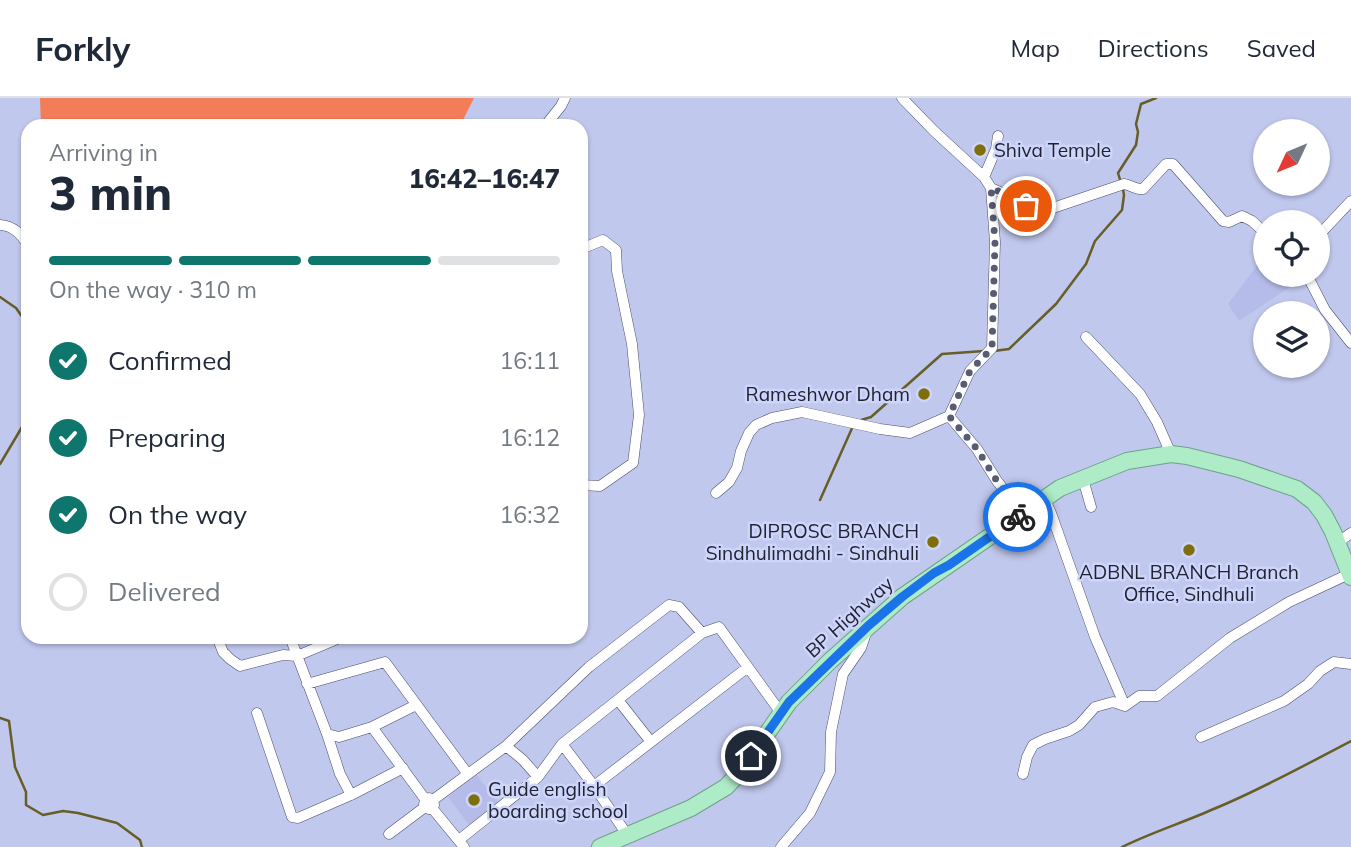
<!DOCTYPE html>
<meta charset="utf-8">
<style>
:root{--surface:#fff;--page:#f6f6f7;--text:#1f2937;--muted:#747a83;--line:#e0e1e3;--accent:#0f766e}
body{margin:0;font-family:Mulish,sans-serif;background:var(--page);color:var(--text);height:100vh;display:flex;flex-direction:column;font-size:26px;white-space:nowrap}
*{box-sizing:border-box;margin:0}
p{font-size:23px;color:var(--muted)}
.icon{flex:none;width:38px;height:38px;fill:none;stroke:currentColor;stroke-width:2;stroke-linecap:round;stroke-linejoin:round}
.map{position:relative;flex:1;overflow:hidden}
.details{position:absolute;left:21px;top:21px;width:567px;height:525px;display:flex;flex-direction:column;background:var(--surface);border-radius:21px;box-shadow:0 2px 5px #0004}
.details>*{flex:none}
.needle{width:46px;rotate:226deg}
.buttons{position:absolute;left:1253px;top:21px;display:grid;gap:14px}
.buttons a{display:grid;place-items:center;width:77px;height:77px;border-radius:50%;background:var(--surface);box-shadow:0 2px 5px #0004;font-size:35px}
.pin{position:absolute;display:grid;place-items:center;width:60px;height:60px;color:#fff;margin:-30px;border:4px solid #fff;border-radius:50%;box-shadow:0 2px 7px #0007}
.courier{position:absolute;display:grid;place-items:center;width:70px;height:70px;margin:-35px;border:5px solid #1a73e8;border-radius:50%;background:#fff;color:#222;box-shadow:0 2px 9px #0007}
.head em{font-style:normal;font-weight:800}
.head div{display:flex;flex-direction:column-reverse}
.head{display:flex;align-items:center;justify-content:space-between;height:119px;padding:0 28px}
h1{font-size:46px;font-weight:800;line-height:52px}
.bar{display:grid;grid-template-columns:repeat(4,1fr);gap:10px 7px;align-content:center;height:84px;padding:0 28px}
.bar i{height:9px;border-radius:5px;background:var(--line)}
.bar .active{background:var(--accent)}
.bar p{grid-column:span 4}
ol{padding:0 28px;list-style:none}
li{display:flex;align-items:center;gap:21px;height:77px}
li p{margin-inline-start:auto}
li .icon{padding:7px;border-radius:50%;background:var(--accent);color:#fff;stroke-width:4}
li:last-child{color:var(--muted)}
li i{width:38px;height:38px;border:4px solid var(--line);border-radius:50%}
header{display:flex;align-items:center;gap:42px;box-sizing:border-box;height:98px;padding:0 35px;background:var(--surface);border-bottom:2px solid var(--line)}
header strong{font-size:33px}
nav{display:flex;gap:38px;margin-inline-start:auto;font-size:24px}
.map>svg:first-child{display:block}
</style>
<header>
<strong>Forkly</strong>
<nav><a>Map</a><a>Directions</a><a>Saved</a></nav>
</header>
<div class="map">
<svg width="1351" height="749" viewBox="0 0 1351 749">
<rect width="100%" height="100%" fill="#c1c8ed"/>
<path fill="#b5bce9" d="M1265,157V177H1304L1305,179L1239,223L1228,206Z
M476,676L499,705L470,728L448,699Z"/>
<path fill="#f47d59" d="M40,0H474L460,28H41Z"/>
<g fill="none" stroke-linecap="round" stroke-linejoin="round">
<path stroke="#675d27" stroke-width="2.5" d="M1121,85L1118,75L1136,47L1138,34L1136,26L1141,6L1156,0
M0,199L16,210L28,227
M994,253L1009,251L1056,206L1086,166L1095,143L1122,112L1124,97L1123,91
M858,323L871,319L942,256L984,253
M0,366L28,319
M820,402L853,328
M0,620L9,623L15,669L26,694V707L43,717L63,713L78,715L117,725L140,742L142,749
M1122,749C1152,734 1185,724 1216,710C1262,691 1307,666 1351,643"/>
<g stroke="#4a4e6e" stroke-width="11">
<path id="minor" d="M902,0L934,33L984,79L991,90L995,144L992,250L970,273L949,318L977,351L997,383L1023,415
M545,28L561,8L565,0
M984,79L996,51L998,38
M991,90L1000,94L1013,105L1044,113L1124,86C1131,87 1136,92 1143,91L1166,66H1173L1223,123L1229,124L1242,118L1252,123L1265,135
M0,127C14,128 21,136 28,147
M1318,138L1351,103
M581,151L603,142L616,152L617,173L632,246L639,317L633,365L600,388L581,387
M1307,177L1325,212L1351,245
M1086,239L1140,296L1157,324L1171,356
M1083,381L1091,409
M716,395L729,384L737,370L741,353L749,335L756,327L772,320L802,314L880,331L910,335L949,318
M1044,400L1051,415L1095,539L1125,608
M1337,445L1351,435
M217,539L223,554L230,561L240,568L283,557L297,558L342,539
M290,539L327,636L339,639L372,629L425,701
M307,586L385,564L467,675
M618,602L651,644
M1125,608L1139,598H1157L1230,540L1289,504L1349,476
M257,615L292,719L298,720L351,697L403,670
M372,629L416,607
M327,636L340,676L351,697
M1201,639L1284,603L1308,586L1320,573L1334,564L1351,566
M562,646L594,688L628,738
M506,648L523,662L538,679
M1023,676L1027,659L1033,647L1045,641L1069,633L1079,627L1095,609L1113,604L1125,608
M594,688L748,569
M433,702L506,648L589,569L669,507L679,509L702,535L719,529L781,615
M432,710L434,707L433,702L429,700L425,701L424,707L429,711L432,710L464,749
M389,736L425,709
M459,742L538,679L562,646L702,535
M781,749L810,715L830,674L831,634L843,576L861,550L867,532"/>
</g>
<g stroke="#6fa189" stroke-width="18">
<path id="trunk" d="M600,749L691,710L726,689L740,674L789,604L830,563L902,499L1060,390L1127,363L1171,356L1187,358L1239,371L1297,391L1314,404L1324,417L1333,434L1351,479"/>
</g>
<use href="#minor" stroke="#fff" stroke-width="10"/>
<use href="#trunk" stroke="#aeebc7" stroke-width="16"/>
</g>
<g fill="none" stroke-linecap="round" stroke-linejoin="round">
<path stroke="#585c72" stroke-width="7" stroke-dasharray="0 12.6" d="M1018,419L1023,415L997,383L977,351L949,318L970,273L992,250L995,144L991,90L1000,94L1013,105L1026,108"/>
<path stroke="#1a73e8" stroke-width="9" d="M751,658L789,604L868,528L902,499L934,475L949,467L1018,419"/>
</g>
<g fill="#7f6e0b" stroke="#ced5fb" stroke-width="2.5">
<circle cx="980" cy="52" r="7"/>
<circle cx="924" cy="296" r="7"/>
<circle cx="933" cy="444" r="7"/>
<circle cx="1189" cy="452" r="7"/>
<circle cx="474" cy="702" r="7"/>
</g>
<g text-anchor="middle" dominant-baseline="central" stroke-width="5" stroke-linejoin="round" paint-order="stroke">
<g font-size="19" fill="#202230" stroke="#ced5fb" text-anchor="start">
<text x="994" y="52">Shiva Temple</text>
<text x="910" y="296" text-anchor="end">Rameshwor Dham</text>
<text x="919" y="433" text-anchor="end">DIPROSC BRANCH<tspan x="919" dy="22">Sindhulimadhi - Sindhuli</tspan></text>
<text x="1189" y="474" text-anchor="middle">ADBNL BRANCH Branch<tspan x="1189" dy="22">Office, Sindhuli</tspan></text>
<text x="488" y="691">Guide english<tspan x="488" dy="22">boarding school</tspan></text>
</g>
<g font-size="19" fill="#202230" stroke="#ced5fb">
<text transform="translate(849 519) rotate(-42)">BP Highway</text>
</g>
</g>
</svg>
<div class="buttons">
<a><svg class="needle" viewBox="-14 -14 28 28"><path d="M0-13l5 13h-10z" fill="#e53935"/><path d="M0 13l5-13h-10z" fill="#747a83"/></svg></a>
<a><svg class="icon" aria-label="locate" viewBox="0 0 24 24"><circle cx="12" cy="12" r="6"/><path d="M12 2v4M12 18v4M2 12h4M18 12h4"/></svg></a>
<a><svg class="icon" aria-label="layers" viewBox="0 0 24 24"><path d="M12 4l9 5-9 5-9-5zM3 14l9 5 9-5"/></svg></a>
</div>
<div class="pin" style="left:1026px;top:108px;background:#ea580c"><svg class="icon" aria-label="bag" viewBox="0 0 24 24"><path d="M5 8h14l-1 12H6zM9 8a3 3 0 0 1 6 0"/></svg></div>
<div class="pin" style="left:751px;top:658px;background:#1f2937"><svg class="icon" aria-label="home" viewBox="0 0 24 24"><path d="M3 11l9-7 9 7M6 9v11h12V9"/></svg></div>
<div class="courier" style="left:1018px;top:419px"><svg class="icon" aria-label="bike" viewBox="0 0 24 24"><circle cx="6" cy="16" r="4"/><circle cx="18" cy="16" r="4"/><path d="M6 16l4-8h5l3 8M10 8l3 8H6M13 5h3"/></svg></div>
<section class="details">
<div class="head"><div><h1>3 min</h1><p>Arriving in</p></div><em>16:42–16:47</em></div>
<div class="bar"><i class="active"></i><i class="active"></i><i class="active"></i><i></i><p>On the way · 310 m</p></div>
<ol>
<li><svg class="icon" aria-label="check" viewBox="0 0 24 24"><path d="M5 12l5 5 9-10"/></svg>Confirmed<p>16:11</p></li>
<li><svg class="icon" aria-label="check" viewBox="0 0 24 24"><path d="M5 12l5 5 9-10"/></svg>Preparing<p>16:12</p></li>
<li><svg class="icon" aria-label="check" viewBox="0 0 24 24"><path d="M5 12l5 5 9-10"/></svg>On the way<p>16:32</p></li>
<li><i></i>Delivered</li>
</ol>
</section>
</div>
